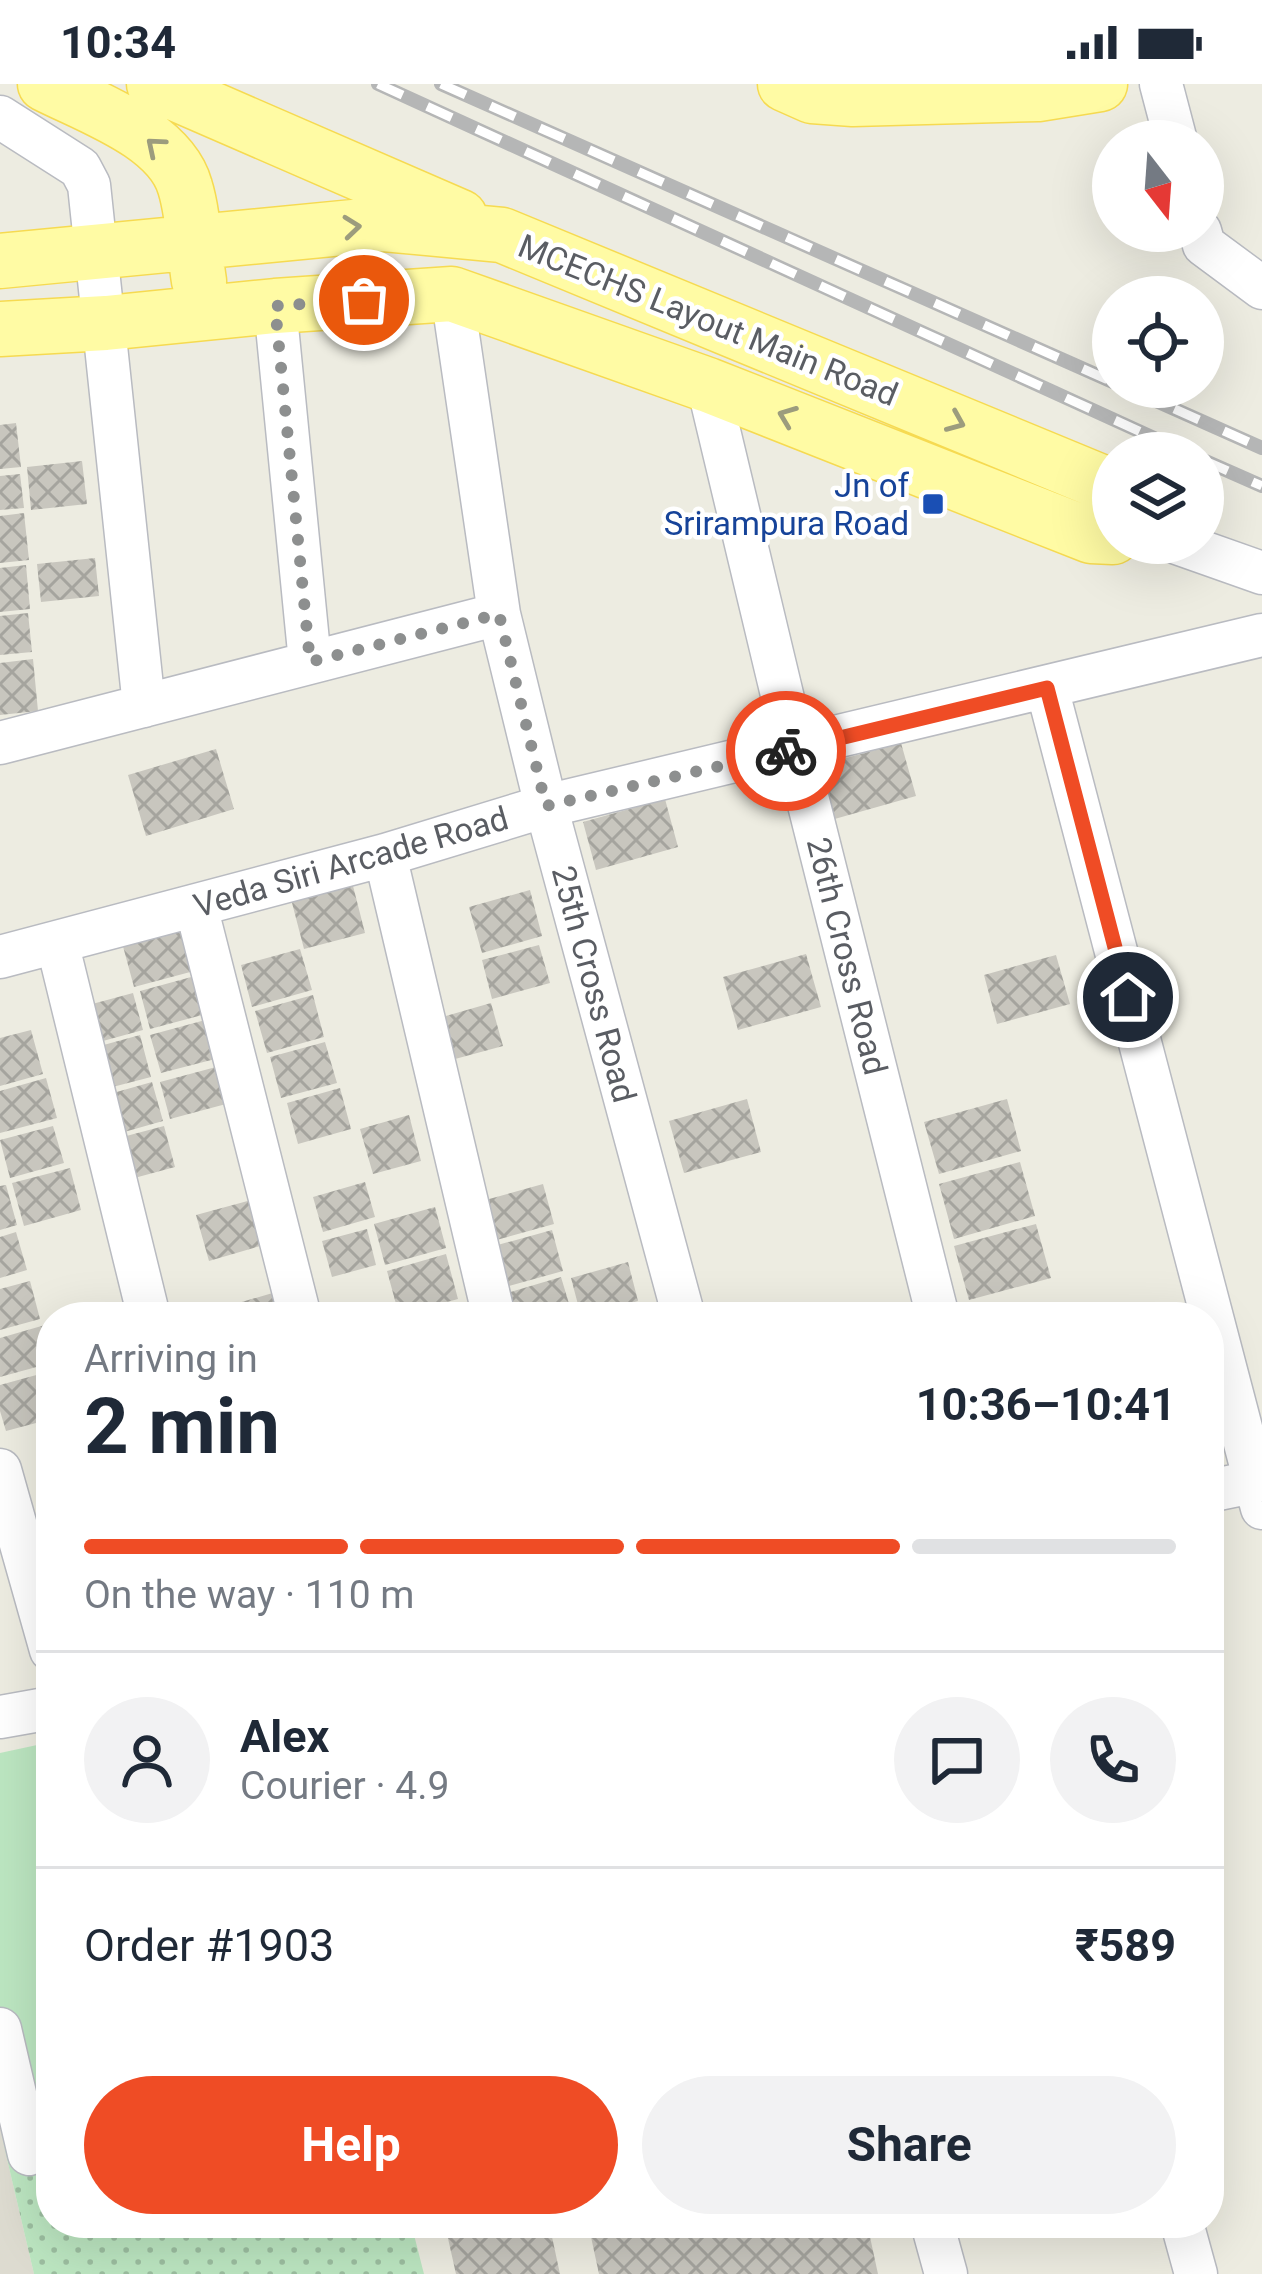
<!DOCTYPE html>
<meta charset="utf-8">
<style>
:root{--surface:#fff;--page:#f2f2f3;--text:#1f2937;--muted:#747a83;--line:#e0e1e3;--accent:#ef4c25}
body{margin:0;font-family:Roboto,sans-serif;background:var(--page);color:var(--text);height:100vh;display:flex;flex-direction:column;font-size:45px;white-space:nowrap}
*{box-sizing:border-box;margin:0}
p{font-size:39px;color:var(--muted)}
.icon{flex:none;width:66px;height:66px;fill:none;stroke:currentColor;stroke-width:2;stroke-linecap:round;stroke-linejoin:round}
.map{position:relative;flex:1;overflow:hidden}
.sheet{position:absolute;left:36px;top:1218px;width:1188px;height:936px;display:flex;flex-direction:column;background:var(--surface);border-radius:48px;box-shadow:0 12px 48px #0002}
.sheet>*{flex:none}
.needle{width:78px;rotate:163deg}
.buttons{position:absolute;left:1092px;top:36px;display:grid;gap:24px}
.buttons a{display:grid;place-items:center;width:132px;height:132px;border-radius:50%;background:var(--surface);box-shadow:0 12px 48px #0002;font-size:60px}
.pin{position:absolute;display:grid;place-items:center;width:102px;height:102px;color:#fff;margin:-51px;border:6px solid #fff;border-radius:50%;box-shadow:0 3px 12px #0007}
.courier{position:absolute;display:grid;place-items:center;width:120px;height:120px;margin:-60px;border:9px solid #ef4c25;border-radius:50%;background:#fff;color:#222;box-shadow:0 3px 15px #0007}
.summary em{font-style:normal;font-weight:700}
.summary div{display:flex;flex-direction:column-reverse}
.summary{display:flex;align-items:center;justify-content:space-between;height:204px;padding:0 48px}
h1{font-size:78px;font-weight:700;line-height:90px}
.bar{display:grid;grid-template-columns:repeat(4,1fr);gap:18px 12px;align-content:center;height:144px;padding:0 48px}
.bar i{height:15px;border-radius:9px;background:var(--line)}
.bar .active{background:var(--accent)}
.bar p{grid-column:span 4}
.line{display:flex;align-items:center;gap:30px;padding:0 48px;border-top:3px solid var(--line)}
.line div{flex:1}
.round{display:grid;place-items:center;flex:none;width:126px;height:126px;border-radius:63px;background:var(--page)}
.primary-button{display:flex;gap:24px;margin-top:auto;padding:24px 48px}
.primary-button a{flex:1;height:138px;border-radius:72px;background:var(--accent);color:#fff;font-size:48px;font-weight:700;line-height:138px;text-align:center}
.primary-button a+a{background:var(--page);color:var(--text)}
.status{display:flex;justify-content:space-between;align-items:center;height:84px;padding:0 60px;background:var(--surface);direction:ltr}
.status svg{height:33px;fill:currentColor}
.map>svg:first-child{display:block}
</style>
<div class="status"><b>10:34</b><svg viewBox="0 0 49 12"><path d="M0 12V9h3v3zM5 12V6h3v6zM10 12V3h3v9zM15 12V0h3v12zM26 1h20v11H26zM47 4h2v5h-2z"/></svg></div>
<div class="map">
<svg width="1262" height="2190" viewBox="0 0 1262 2190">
<defs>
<pattern id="grass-dots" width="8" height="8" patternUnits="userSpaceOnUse" patternTransform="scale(3)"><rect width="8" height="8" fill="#bce6c1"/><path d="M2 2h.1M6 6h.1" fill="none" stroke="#9cbea0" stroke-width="1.8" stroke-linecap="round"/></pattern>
<pattern id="building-cross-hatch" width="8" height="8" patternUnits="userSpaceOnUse" patternTransform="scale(3)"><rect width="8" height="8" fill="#c8c6be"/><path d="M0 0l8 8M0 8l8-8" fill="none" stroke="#a5a49e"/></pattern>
</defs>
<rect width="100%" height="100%" fill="#edece1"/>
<path fill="#dddbd0" d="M0,2042L7,2075L34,2190H0Z"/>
<path fill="url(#grass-dots)" d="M51,2066V2139H411L424,2190H34L7,2075Z"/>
<path fill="#bce6c1" d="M51,1658V2066L7,2075L0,2042V1669Z"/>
<path fill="url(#building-cross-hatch)" d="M16,339L21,383L0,385V341Z
M82,377L87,420L31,426L27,383Z
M20,390L24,424L0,426V392Z
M24,429L29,476L0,479V432Z
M95,474L99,512L41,518L37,480Z
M26,481L30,525L0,528V484Z
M28,529L32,568L0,571V532Z
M33,575L38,627L0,631V579Z
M901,659L916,712L824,738L809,684Z
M216,665L234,725L146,752L128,691Z
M665,715L678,763L596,786L583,738Z
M352,798L365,849L304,865L291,815Z
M530,806L542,852L482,869L469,823Z
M181,839L194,887L134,903L121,855Z
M539,861L550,899L492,915L482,876Z
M300,865L312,906L252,923L241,881Z
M806,870L821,923L738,946L723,893Z
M1056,871L1070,920L997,940L984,891Z
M195,892L206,930L150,945L140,907Z
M133,909L143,946L92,960L81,923Z
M313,911L324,953L267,969L255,927Z
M491,919L503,962L444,978L432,936Z
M209,935L219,974L161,989L150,951Z
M31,946L43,990L0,1002V954Z
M140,951L151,993L101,1006L89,965Z
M325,958L337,999L281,1014L270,973Z
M216,983L226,1020L170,1035L160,998Z
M46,994L57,1034L0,1049V1007Z
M152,998L163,1037L110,1052L99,1013Z
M340,1004L351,1045L298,1060L287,1019Z
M747,1015L761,1068L684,1089L669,1037Z
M1007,1015L1021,1067L939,1090L924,1038Z
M409,1031L421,1077L373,1090L360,1045Z
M53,1042L64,1079L10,1094L0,1056Z
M164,1042L175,1083L127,1096L115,1055Z
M1020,1078L1035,1132L954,1155L939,1100Z
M70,1084L81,1126L24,1142L12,1099Z
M365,1098L375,1133L323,1148L313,1113Z
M543,1100L554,1140L493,1157L482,1117Z
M6,1101L17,1141L0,1146V1102Z
M255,1115L267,1160L209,1177L196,1131Z
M435,1123L446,1164L385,1181L374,1140Z
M1036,1140L1051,1194L969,1216L954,1162Z
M367,1145L376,1181L332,1193L322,1157Z
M552,1146L563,1187L505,1203L494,1162Z
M16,1148L27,1186L0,1194V1153Z
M446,1170L458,1215L399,1231L387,1187Z
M628,1178L638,1217L581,1232L571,1194Z
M561,1193L573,1233H513L507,1209Z
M30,1197L40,1235L0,1246V1205Z
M276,1208L283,1233H224L221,1224Z
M45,1241L51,1263V1279L0,1293V1254Z
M51,1287V1335L6,1347L0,1327V1301Z
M496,2139H549L560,2190H456L447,2150Z
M588,2139H867L878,2190H599Z"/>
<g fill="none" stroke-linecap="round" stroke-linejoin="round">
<g stroke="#b9bbc1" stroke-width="45">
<path id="minor" d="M1161,0L1176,57
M0,33L80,84L89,101L144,622
M1200,147L1204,161L1262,204
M452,210L499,530L546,722L684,1233
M275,222L310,578
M708,301L795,665L938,1233
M1177,459L1262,489
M1047,604L1262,1424
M0,659L499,530
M385,771L494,1233
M196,822L300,1233
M57,858L149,1233
M0,873L385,771L546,722L1262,551
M0,1386L51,1566
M1209,1407L1262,1396
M0,1633L51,1624
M0,1945L29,2070
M932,2139L946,2190
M1182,2139L1196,2190"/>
</g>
<g stroke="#f6da51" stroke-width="57">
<path id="major" d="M45,0C90,23 170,50 185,103C194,132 194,166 199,197
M154,0L460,133
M785,0L812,12L853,15L1038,10L1100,0
M0,177L384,140L502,151L1113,403
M0,245L106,239L275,222L452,210L708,301L1091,452L1113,453"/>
</g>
<use href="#minor" stroke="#fff" stroke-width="42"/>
<use href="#major" stroke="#fffba4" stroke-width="54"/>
<g stroke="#b5b6b6" stroke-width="14">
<path id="rail" d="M378,0L1187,369
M441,0L1113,298
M1125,303L1262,364
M1203,376L1262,402"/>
</g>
<use href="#rail" stroke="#fff" stroke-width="9" stroke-dasharray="27" stroke-linecap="butt"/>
</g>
<defs><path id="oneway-chevron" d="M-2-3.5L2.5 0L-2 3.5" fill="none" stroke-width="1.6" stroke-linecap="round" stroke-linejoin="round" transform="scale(3)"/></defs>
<g stroke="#9c9c7d">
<use href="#oneway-chevron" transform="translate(155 62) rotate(-140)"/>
<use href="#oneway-chevron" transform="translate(352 143) rotate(-6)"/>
<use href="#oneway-chevron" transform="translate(787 332) rotate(-159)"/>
<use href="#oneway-chevron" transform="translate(956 338) rotate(23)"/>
</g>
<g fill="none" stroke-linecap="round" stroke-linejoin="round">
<path stroke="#8d8f8f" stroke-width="12" stroke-dasharray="0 21.6" d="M364,216L275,222L310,578L499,530L546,722L786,667"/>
<path stroke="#ef4c25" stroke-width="15" d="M786,667L1047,604L1128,913"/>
</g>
<rect fill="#1a4fb4" stroke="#fff" stroke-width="4.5" x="921" y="408" width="24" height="24" rx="6"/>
<g text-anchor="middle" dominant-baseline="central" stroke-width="9" stroke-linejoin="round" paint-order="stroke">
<g font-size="33" fill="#5a5d63" stroke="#fff">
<text transform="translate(708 236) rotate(22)">MCECHS Layout Main Road</text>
<text transform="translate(351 778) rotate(-16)">Veda Siri Arcade Road</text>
<text transform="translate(847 872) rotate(76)">26th Cross Road</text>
<text transform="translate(594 900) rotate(75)">25th Cross Road</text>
</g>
<g font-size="33" fill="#164399" stroke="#fff" text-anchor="end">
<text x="909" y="401">Jn of<tspan x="909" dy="38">Srirampura Road</tspan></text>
</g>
</g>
</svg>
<div class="buttons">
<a><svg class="needle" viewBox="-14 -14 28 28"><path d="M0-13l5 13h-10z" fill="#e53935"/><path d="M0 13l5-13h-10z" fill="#747a83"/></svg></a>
<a><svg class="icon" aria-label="locate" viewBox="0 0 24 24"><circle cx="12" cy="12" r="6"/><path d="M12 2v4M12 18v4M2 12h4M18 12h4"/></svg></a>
<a><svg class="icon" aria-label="layers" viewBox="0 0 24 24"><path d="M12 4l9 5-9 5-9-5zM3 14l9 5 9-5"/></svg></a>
</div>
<div class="pin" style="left:364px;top:216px;background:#ea580c"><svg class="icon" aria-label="bag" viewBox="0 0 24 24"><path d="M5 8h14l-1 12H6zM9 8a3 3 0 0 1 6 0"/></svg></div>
<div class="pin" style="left:1128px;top:913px;background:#1f2937"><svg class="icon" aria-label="home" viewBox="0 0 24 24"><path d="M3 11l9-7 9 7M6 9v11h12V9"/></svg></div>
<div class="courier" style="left:786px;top:667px"><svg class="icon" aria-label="bike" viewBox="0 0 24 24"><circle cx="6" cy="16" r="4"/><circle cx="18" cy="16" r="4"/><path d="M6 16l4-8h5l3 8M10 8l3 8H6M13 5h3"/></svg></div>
<section class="sheet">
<div class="summary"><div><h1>2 min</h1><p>Arriving in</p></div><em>10:36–10:41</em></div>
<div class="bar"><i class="active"></i><i class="active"></i><i class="active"></i><i></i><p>On the way · 110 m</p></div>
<div class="line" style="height:216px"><a class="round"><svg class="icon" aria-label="person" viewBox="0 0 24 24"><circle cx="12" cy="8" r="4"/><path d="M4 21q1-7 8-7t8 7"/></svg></a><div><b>Alex</b><p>Courier · 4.9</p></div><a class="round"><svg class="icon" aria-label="chat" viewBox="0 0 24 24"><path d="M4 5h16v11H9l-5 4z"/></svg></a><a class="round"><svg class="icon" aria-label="phone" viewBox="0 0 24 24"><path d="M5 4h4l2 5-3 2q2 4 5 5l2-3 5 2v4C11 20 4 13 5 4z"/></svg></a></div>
<div class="line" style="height:156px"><div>Order #1903</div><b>₹589</b></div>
<div class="primary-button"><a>Help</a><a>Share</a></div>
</section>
</div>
